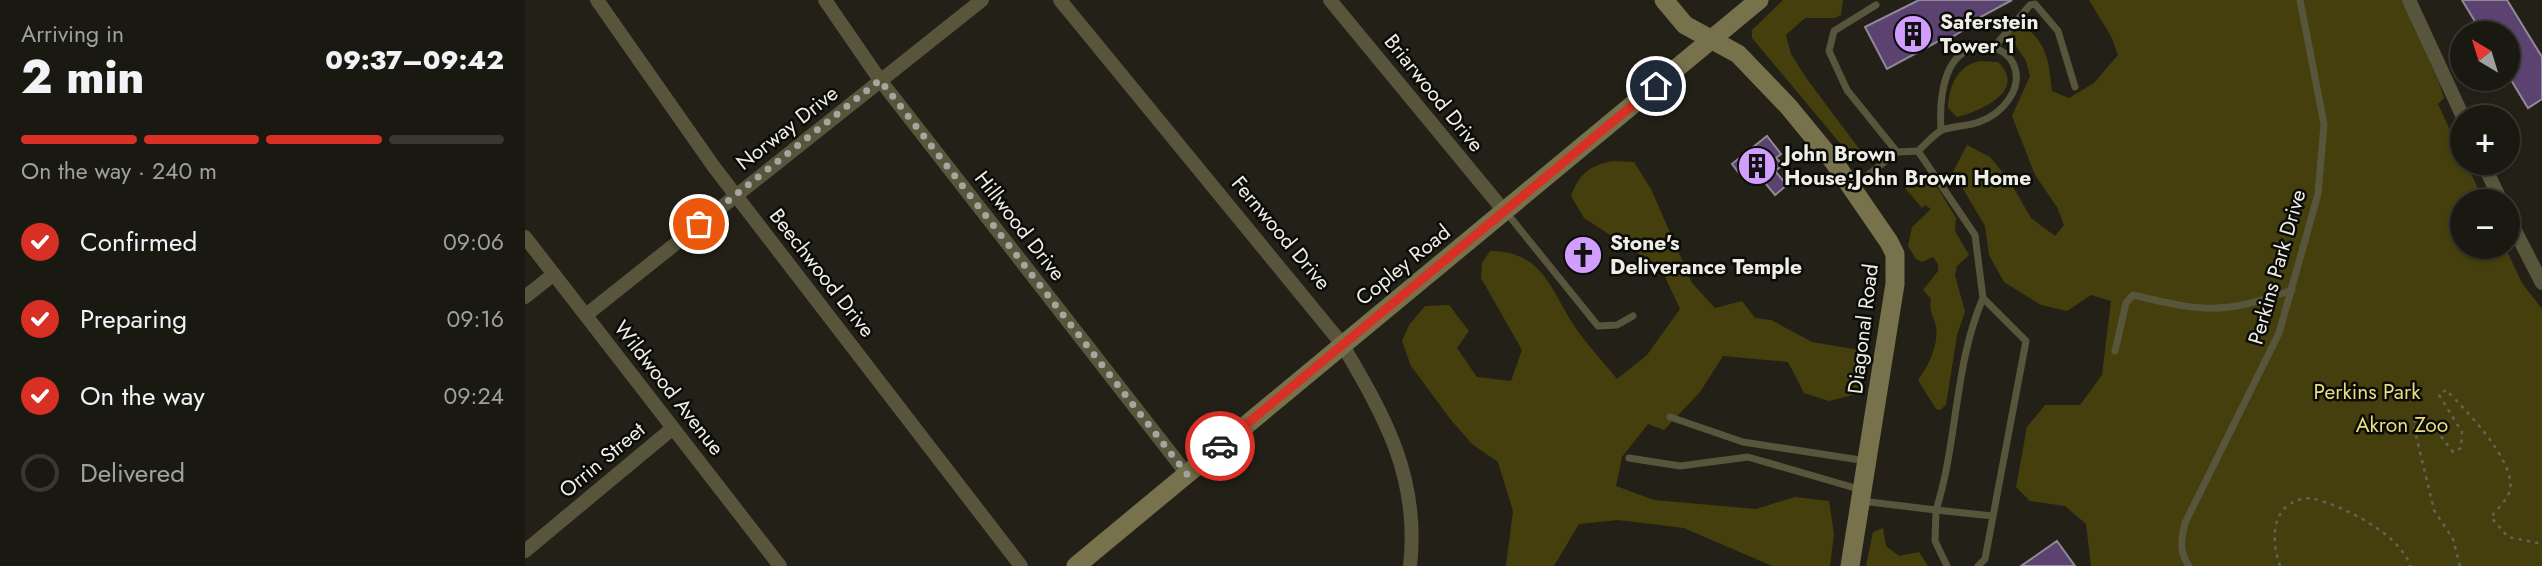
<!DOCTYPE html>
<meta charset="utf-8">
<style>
:root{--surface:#1a1911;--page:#23221a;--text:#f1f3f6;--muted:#9fa09f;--line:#383831;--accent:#d93025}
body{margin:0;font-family:Jost,sans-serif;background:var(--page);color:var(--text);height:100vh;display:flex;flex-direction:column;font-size:26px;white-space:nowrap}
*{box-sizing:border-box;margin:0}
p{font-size:23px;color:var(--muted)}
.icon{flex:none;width:38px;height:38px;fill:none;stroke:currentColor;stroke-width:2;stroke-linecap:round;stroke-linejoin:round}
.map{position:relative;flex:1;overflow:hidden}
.drawer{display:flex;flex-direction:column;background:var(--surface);width:525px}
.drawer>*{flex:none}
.needle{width:46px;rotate:322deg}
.controls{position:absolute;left:1925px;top:21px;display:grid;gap:14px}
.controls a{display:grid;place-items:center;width:70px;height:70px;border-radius:50%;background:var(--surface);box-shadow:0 2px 5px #0004,0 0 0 2px var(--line);font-size:35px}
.pin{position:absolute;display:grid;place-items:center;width:60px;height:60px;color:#fff;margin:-30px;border:4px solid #fff;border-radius:50%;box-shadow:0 2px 7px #0007}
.courier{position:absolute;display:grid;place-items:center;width:70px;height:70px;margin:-35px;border:5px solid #d93025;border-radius:50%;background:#fff;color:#222;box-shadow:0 2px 9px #0007}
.overview em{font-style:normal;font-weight:800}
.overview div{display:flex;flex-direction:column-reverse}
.overview{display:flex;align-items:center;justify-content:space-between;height:119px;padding:0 21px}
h1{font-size:46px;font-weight:800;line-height:52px}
.bar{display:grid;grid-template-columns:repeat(4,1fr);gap:10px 7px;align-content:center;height:84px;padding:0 21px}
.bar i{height:9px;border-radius:5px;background:var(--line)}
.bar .selected{background:var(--accent)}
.bar p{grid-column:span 4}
ol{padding:0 21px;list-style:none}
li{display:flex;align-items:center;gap:21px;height:77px}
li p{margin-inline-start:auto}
li .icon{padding:7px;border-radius:50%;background:var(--accent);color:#fff;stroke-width:4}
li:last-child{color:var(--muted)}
li i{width:38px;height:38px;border:4px solid var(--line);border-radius:50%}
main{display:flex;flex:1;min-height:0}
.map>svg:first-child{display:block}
</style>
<main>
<section class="drawer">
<div class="overview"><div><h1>2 min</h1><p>Arriving in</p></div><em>09:37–09:42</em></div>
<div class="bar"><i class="selected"></i><i class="selected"></i><i class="selected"></i><i></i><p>On the way · 240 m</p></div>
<ol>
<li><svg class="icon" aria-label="check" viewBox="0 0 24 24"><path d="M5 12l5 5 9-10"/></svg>Confirmed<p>09:06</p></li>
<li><svg class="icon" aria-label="check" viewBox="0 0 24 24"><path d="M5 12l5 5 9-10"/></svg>Preparing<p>09:16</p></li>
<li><svg class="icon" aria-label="check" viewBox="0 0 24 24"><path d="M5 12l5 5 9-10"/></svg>On the way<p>09:24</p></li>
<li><i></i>Delivered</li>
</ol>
</section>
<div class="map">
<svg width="2017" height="566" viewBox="0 0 2017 566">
<rect width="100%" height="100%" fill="#232117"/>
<path fill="#453f0d" d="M1258,0H1318L1316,15L1310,18H1280L1261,35L1266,54L1282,79L1335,150L1333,158L1329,160L1227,38V30Z
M1564,0H1877L1915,85L1919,98L1913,104L1937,156V163H1941L1959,201H1937V247H1980L1997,283L2017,309V566H1566L1561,524L1540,506L1505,501L1491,487L1502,427L1520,405H1555L1577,375L1586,301L1566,295L1542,311L1516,305L1479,282L1464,255L1460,226L1428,172L1442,145L1465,157L1484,180L1506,218L1530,236L1539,225L1532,207L1510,175L1487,116L1505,76L1501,61L1483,34L1489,27L1497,25C1522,42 1524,62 1527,91L1544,98L1569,83L1593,55L1586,36Z
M1455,61L1473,62C1503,91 1455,111 1432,117L1423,108C1424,86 1432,66 1455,61Z
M1088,161L1109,162L1126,189L1167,283L1190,308L1217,301L1230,318L1246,320L1287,342L1334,350L1338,380L1335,393L1304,401L1279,393L1263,362L1198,356L1175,392L1139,430L1123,424L1097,457L1091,486L1129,500L1231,509L1270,497L1304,501L1309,534L1305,566H1247L1159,528L1093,520L1054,524L1029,566H981L988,511L973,462L947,444L926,420L886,366L877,341L884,325L900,306L924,305L944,331L932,348L952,377L986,381L997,350L956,278L957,263L965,251C1017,251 1025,288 1048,324C1061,344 1078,361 1092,379L1122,355L1155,309L1136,268L1059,218L1046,196C1054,174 1065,165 1088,161Z
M1389,170L1403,177L1414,190L1431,218L1430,231L1444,255L1432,266L1430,275L1440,312L1432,335L1421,405L1415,410L1411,409L1393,380C1404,365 1414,345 1411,326C1408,315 1404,311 1406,299L1398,290L1413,271V264L1408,257L1397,262L1391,259L1383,246L1387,227L1406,209L1400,205L1397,208L1380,188V176Z
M1358,528L1361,546L1374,556L1394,552L1403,566H1341L1348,532Z"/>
<path fill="#5b4271" stroke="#8f8995" stroke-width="2" d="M1394,0H1487L1435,28L1437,31L1422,40L1421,37L1362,69L1340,27Z
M1937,0H1982L2017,57V99L2003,108L1983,75V33H1957Z
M1242,136L1256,154L1251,158L1258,165L1250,171L1262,185L1250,195L1228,168L1217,177L1207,164Z
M1532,541L1550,566H1496Z"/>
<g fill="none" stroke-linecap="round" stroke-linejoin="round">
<path stroke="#636158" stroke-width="2.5" stroke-dasharray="3.5 5" stroke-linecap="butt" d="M1755,566C1745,537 1746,500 1786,498C1816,505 1876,534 1885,566
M1935,566L1928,539L1909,510L1888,423L1898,413L1928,452L1936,448L1937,432L1914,395L1921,390C1940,409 1991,461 1985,490C1983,499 1972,509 1966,517L1983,537L2017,544"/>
<path stroke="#58553d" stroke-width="7" d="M1351,5L1309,31L1304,51L1322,90L1372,152L1393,151L1450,235L1458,298L1501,341L1460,559L1453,566
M1469,47L1505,5L1510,4L1533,31L1550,87
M1393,151C1400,145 1409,134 1417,130C1429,126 1443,126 1454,122C1477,114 1500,88 1488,63C1484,55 1475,49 1467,47C1418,41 1414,97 1416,130
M1329,186L1372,152
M981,212L1073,326L1092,325L1108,316
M1458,298C1429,365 1433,441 1411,510L1468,516
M1590,351L1601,303L1608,295C1679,312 1697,315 1767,290
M1145,417L1218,442L1342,461
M1104,458L1155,466L1223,457L1337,490
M1336,501L1411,510L1410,541L1422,566
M1664,566C1654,552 1656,540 1660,523L1754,333L1793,194L1799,124L1775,0"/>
<path stroke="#58553d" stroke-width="14" d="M72,0L189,167L496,566
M300,0L355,80L662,474
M535,0L817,344C860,417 895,478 885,566
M805,0L980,212
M1884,0L1938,117
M1958,163L1976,201
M1983,217L2017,283
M0,237L255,566
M0,297L29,274
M61,315L457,0
M0,551L148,428"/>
<path stroke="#77724c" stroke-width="19" d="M1139,0L1160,25L1213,54L1263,106L1309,162L1364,242L1370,254V284L1325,566
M551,566L1234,0"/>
</g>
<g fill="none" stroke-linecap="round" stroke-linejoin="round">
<path stroke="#a7a69e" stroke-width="7" stroke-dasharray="0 12.6" d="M174,224L355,80L662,474L695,446"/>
<path stroke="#d93025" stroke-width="9" d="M695,446L1131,86"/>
</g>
<defs>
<g id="building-disc" transform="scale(2.0125)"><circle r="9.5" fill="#d19dfe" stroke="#0b0b07"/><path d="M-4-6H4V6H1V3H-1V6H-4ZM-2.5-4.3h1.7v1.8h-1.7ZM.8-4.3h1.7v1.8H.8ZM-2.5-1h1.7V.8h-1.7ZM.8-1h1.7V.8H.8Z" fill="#111"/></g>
<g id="church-disc" transform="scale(2.0125)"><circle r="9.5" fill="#d19dfe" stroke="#0b0b07"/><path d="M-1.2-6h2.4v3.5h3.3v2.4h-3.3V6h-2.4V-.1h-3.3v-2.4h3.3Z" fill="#111"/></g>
</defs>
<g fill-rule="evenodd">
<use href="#building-disc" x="1388" y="34"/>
<use href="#building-disc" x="1232" y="166"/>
<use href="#church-disc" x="1058" y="255"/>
</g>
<g text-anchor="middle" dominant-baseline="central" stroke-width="5" stroke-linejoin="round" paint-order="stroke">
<g font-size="21" font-weight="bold" fill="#eeede6" stroke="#0b0b07" text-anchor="start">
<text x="1415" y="22">Saferstein<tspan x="1415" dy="24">Tower 1</tspan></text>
<text x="1259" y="154">John Brown<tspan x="1259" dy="24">House;John Brown Home</tspan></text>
<text x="1085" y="243">Stone's<tspan x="1085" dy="24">Deliverance Temple</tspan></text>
</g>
<g font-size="21" fill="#eeede6" stroke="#0b0b07">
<text transform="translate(909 93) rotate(51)">Briarwood Drive</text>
<text transform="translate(262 128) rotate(-38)">Norway Drive</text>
<text transform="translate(495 226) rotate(52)">Hillwood Drive</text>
<text transform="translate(756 233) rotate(50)">Fernwood Drive</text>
<text transform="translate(878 265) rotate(-39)">Copley Road</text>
<text transform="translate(1752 267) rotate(-74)">Perkins Park Drive</text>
<text transform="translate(297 273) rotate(52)">Beechwood Drive</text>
<text transform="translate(1338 329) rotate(-83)">Diagonal Road</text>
<text transform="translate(144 388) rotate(52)">Wildwood Avenue</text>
<text transform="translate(77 460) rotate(-40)">Orrin Street</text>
</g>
<g font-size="21" fill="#e8dd83" stroke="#0b0b07">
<text x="1842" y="392">Perkins Park</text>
<text x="1877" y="425">Akron Zoo</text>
</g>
</g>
</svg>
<div class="controls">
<a><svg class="needle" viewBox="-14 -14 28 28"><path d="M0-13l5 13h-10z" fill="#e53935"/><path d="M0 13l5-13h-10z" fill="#9fa09f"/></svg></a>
<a>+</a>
<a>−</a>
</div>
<div class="pin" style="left:174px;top:224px;background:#ea580c"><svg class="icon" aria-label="bag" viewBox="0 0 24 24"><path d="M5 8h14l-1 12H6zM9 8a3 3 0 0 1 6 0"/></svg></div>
<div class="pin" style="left:1131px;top:86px;background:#1f2937"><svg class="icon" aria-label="home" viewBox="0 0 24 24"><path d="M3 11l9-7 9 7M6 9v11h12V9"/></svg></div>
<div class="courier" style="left:695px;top:446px"><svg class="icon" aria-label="car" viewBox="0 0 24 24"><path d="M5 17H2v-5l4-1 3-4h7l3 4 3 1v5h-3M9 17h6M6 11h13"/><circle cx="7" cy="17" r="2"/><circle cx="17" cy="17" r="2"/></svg></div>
</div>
</main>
